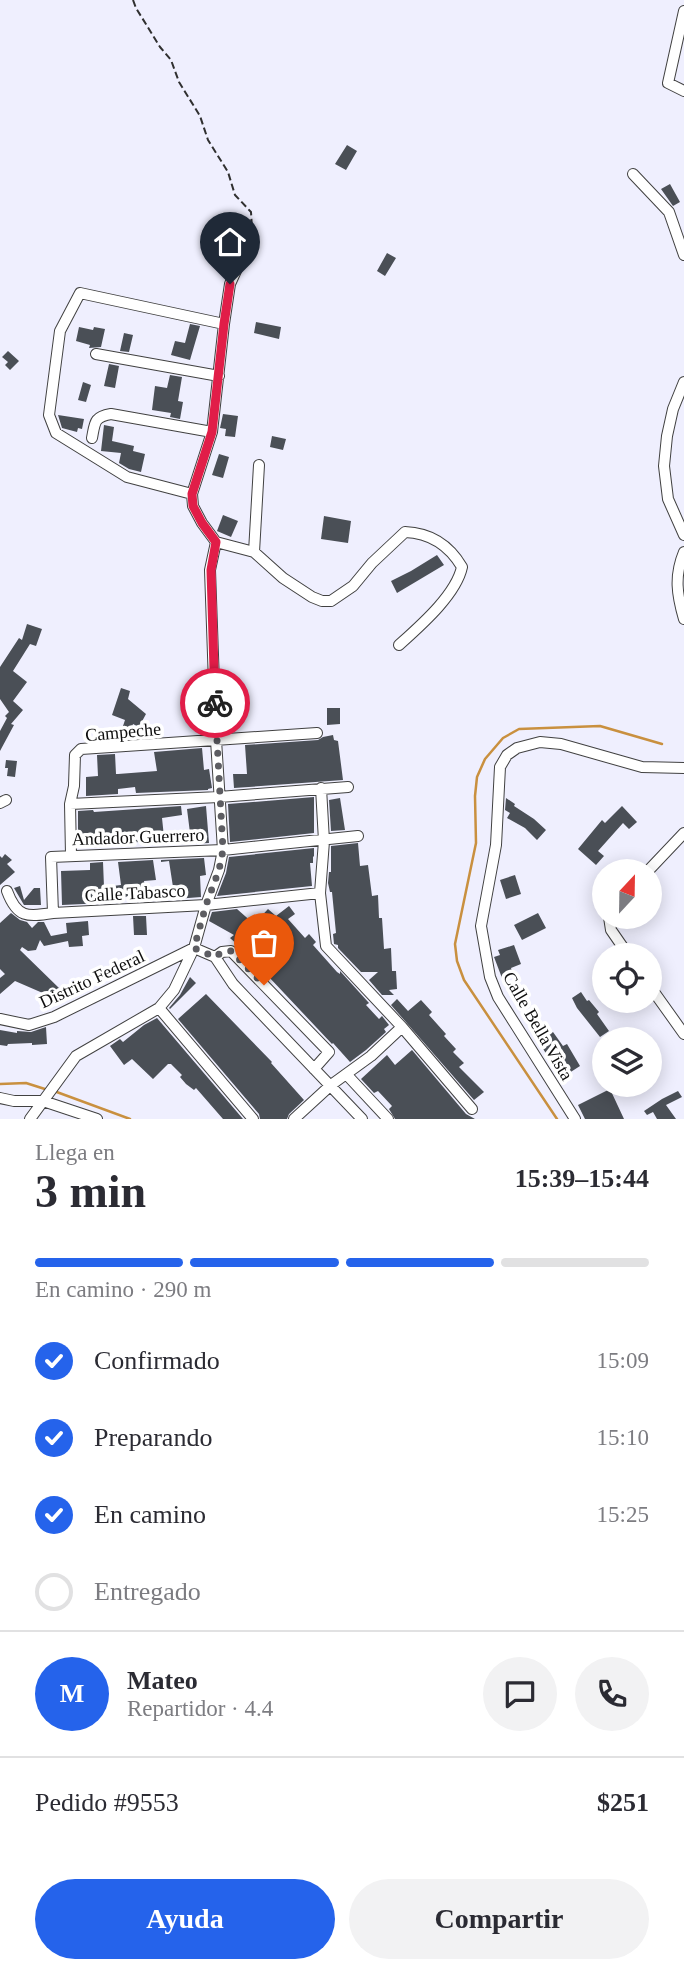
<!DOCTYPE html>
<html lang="es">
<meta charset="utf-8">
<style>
:root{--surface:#fff;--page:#f2f2f3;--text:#2b2b33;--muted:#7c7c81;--line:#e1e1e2;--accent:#2563eb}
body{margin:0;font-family:"Times New Roman",serif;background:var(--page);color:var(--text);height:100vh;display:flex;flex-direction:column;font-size:26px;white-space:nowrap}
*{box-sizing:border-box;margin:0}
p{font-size:23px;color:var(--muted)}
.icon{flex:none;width:38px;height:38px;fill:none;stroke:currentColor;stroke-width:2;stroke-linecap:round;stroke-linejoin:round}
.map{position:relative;height:1119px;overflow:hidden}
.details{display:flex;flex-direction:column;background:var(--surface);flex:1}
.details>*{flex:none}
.needle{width:46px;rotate:22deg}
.buttons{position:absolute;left:592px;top:859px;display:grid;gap:14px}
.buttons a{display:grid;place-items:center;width:70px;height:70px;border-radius:50%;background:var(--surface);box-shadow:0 4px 18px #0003;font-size:35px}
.pin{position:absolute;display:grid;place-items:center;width:60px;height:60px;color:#fff;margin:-72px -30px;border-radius:50% 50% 50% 0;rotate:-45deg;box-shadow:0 0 7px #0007}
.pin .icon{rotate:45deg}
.courier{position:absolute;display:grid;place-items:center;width:70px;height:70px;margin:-35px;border:5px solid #e11d48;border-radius:50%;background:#fff;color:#222;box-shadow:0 2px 9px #0007}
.summary em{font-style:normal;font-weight:700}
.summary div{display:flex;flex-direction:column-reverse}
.summary{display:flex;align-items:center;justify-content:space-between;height:119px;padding:0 35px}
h1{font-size:46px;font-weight:700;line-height:52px}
.bar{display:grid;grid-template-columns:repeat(4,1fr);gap:10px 7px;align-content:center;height:84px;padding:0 35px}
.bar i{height:9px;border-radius:5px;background:var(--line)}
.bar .current{background:var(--accent)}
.bar p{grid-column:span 4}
.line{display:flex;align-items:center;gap:18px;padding:0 35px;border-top:2px solid var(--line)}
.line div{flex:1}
.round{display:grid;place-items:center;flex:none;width:74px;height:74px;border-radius:37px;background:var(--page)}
ol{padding:0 35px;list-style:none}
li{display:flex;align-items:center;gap:21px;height:77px}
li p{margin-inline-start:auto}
li .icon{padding:7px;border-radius:50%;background:var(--accent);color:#fff;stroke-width:4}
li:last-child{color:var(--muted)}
li i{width:38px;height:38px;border:4px solid var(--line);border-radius:50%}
.button{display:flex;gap:14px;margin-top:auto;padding:14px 35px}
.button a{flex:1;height:80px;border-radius:42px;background:var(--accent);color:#fff;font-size:28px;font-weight:700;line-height:80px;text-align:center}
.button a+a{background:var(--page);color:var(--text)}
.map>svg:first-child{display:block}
</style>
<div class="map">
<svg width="684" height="1119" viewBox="0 0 684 1119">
<rect width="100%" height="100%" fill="#efeffe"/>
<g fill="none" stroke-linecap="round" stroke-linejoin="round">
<path stroke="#c9903f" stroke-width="2.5" d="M0,1084L26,1083L48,1090
M54,1091L130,1119
M557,1119L464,980L457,961L455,944L476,843L475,796L477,777L485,759L503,738L519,729L600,726L662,744"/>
</g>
<path fill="#4a4f56" d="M347,145L357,151L346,170L335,164Z
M670,184L680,202L673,206L661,189Z
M387,253L396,258L385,276L377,271Z
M256,322L281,327L279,339L254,333Z
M190,324L200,326L190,360L171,355L175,341L185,343Z
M79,327L93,330L94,327L105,329L101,347L89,348L90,345L76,341Z
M124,333L133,335L129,352L120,351Z
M8,351L19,361L10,370L5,365L8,362L2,357Z
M109,364L119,366L115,388L104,386Z
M170,375L182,377L178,401L183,402L180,419L170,417L171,413L152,410L155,386L167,388Z
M83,382L91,385L86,402L78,400Z
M223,414L238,416L235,437L225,436L226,429L220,428Z
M58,415L84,419L82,429L78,428L77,432L62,428Z
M104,425L114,427L112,441L134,446L133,451L145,454L141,472L129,469L119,463L121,453L101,451Z
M272,436L286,439L283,450L270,447Z
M219,454L229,457L223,478L212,475Z
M223,515L238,521L231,537L217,531Z
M324,516L351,521L348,543L321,539Z
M437,555L444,565L397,593L391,581L411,571Z
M27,624L42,629L36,646L30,644L13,671L27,682L13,701L23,710L11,724L14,725L0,751V731L7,718L5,716L9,712L0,699V667L19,638L22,640Z
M121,688L130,691L128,699L146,714L139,727L133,724L130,733L122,729L125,720L112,715Z
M327,708H340V724L327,725Z
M333,735L334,740L338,741L343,780L234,788L233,774H247L245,745L318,740L323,737Z
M202,748L204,770L209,769L212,788L208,789V790L136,793L135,787L118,789V794L86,796V777L98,776L97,755L115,754L116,774H118L157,771L154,752Z
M6,760L17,761L15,777L7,776L8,768H5Z
M314,797V833L230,842L228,804Z
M340,798L345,830L331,831L329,800Z
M506,798L515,804L514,806L534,819L546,830L537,840L525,828L507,818L510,813L505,810Z
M181,806L182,815L162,818L164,837L190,833L187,809L206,806L209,843L160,845L159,840L129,843L130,846L119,847V840L103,841V847L78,848V811L93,810L94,812Z
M622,806L637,822L629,829L623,823L598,851L604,856L596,865L578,849L602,820L605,823Z
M358,843L360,866L368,865L372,896L378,895L379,918H382L384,949L391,948L392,971H396L397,989L389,990L394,995H382L369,980L378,972H361L338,948V945L334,944L333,934L336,933L332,892H330L328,883L329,872H331V846Z
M314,848V856L313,857V863H310L312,886L217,896L226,873L229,857Z
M5,854L12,860L7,864L15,872L0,885V856L2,858Z
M204,858L206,875L200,876L201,897L163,900L161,888L173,887L169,861L161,862V860Z
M153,860L156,880L144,881L147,901H132V896L104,899L105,903L62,905L61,871L90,870V863L103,862L104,887L121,885L118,862Z
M515,875L521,894L506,899L500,880Z
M20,886L24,900L34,888H40L41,905H24L14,888Z
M289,906L295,914L288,919L305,938L309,934L316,942L313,945L337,972L340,974V971L369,1003L366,1005L379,1019L382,1016L389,1025L384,1029L386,1032L366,1050L350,1062L333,1043L332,1044L268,976L272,972L242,943L239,946L230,938L234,935L209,921L212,912L237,909L254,924L268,909L276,916Z
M11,913L20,920L27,922L32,928L38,922H44L51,936L67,933L66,923L88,921L89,935L82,936L83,946L69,947L68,941L44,946L40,940L36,950L28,951L22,947L20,950L60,989L51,997L47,992L45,994L15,981L0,994V978L5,974L0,969V923Z
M538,913L546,928L522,940L514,925Z
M133,916H146L147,935H134Z
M514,945L521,964L511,968L513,974L502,978L494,957L500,955L498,950Z
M190,977L196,983L170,1009L169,1008L180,995Z
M581,992L587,1001L589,1000L599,1012L597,1014L609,1031L600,1037L577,1008L572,998Z
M206,994L272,1062L271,1063L304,1100L289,1114L287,1119H260L259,1114L178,1019Z
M397,999L408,1011L421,1000L432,1012L429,1015L446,1034L444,1036L456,1049L453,1052L464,1063L459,1067L484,1092L474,1100L391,1005Z
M157,1018L243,1119H223L196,1088L194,1090L186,1084L180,1077L182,1075L171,1064H168L153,1079L132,1059L124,1065L110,1046L120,1039L123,1042L144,1025Z
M46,1027L47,1044L32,1045V1043L8,1044L7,1046L0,1045V1030L17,1033V1031L31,1032Z
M553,1032L563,1046L567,1044L580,1066L563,1077L549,1054L547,1055L538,1041Z
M412,1050L466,1114L475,1119H395L389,1109L392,1106L378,1091L374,1093L361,1079L387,1055L395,1065Z
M610,1089L624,1119H585L578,1105Z
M678,1091L682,1097L666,1105L676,1119H657L653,1112L647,1115L644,1111L662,1099Z"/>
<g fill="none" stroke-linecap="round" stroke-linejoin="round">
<g stroke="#414141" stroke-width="12">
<path id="minor" d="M684,11L668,83L684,91
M633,174L669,212L684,255
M96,354L219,376
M684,382L673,409L667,436L664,466L668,499L684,535
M92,438C95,422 94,417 111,414L212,432
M192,494L127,477L56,433L49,415L60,331L80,293L224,324
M216,542L254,552L283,578L312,597L322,601H331L353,586L372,563L405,532C431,533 449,545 462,567C456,595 420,626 399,645
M254,552L259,465
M684,552C674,576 677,595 684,619
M321,788L324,841L320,893L326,946L402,1027L472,1109
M0,803L6,800
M70,804L219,797L348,787
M71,855L70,804L74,786L75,755L81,749L317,733
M647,872L684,833
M7,891C17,918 27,917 53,913L206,905L320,893
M53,913L51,857L223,850L358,836
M609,917L611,930L629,956
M215,957L222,952L231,951L329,1052L314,1069
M649,985L684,1034
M159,1008L253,1119
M0,1019L29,1025L54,1017L194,948L215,957L233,984L362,1119
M347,1075L388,1119
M0,1098L14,1101H43L97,1119
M30,1119L76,1056L159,1008L174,990L194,948L206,905L219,870L223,850L216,740L210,570L216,542L202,523L193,506L192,494L212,432L224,324L230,284L240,262
M294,1119L331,1085L371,1056L402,1027
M575,1119L498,997L490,977L481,926L496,845L500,767L507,755L517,748L540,742L561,744L642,767L684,768"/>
</g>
<path stroke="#303030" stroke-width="2" stroke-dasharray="7 3.5" stroke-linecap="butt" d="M133,0L136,8L160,47L171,60L179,82L200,116L208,140L228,172L235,195L251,212L252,229L250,243L244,254"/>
<use href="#minor" stroke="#fff" stroke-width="10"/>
</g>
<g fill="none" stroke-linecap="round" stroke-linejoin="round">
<path stroke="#5d5d62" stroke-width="7" stroke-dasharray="0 12.6" d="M215,703L223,850L219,870L206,905L194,948L215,957L222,952L231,951L264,985"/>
<path stroke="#e11d48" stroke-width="9" d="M215,703L211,570L216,542L202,523L193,506L192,494L212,432L224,324L230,284"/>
</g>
<g text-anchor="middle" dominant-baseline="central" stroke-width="7" stroke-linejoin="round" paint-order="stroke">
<g font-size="18" fill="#0e0e0e" stroke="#fff">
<text transform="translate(123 732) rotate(-5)">Campeche</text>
<text transform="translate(138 837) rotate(-2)">Andador Guerrero</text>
<text transform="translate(135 893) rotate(-3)">Calle Tabasco</text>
<text transform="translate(92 979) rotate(-25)">Distrito Federal</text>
<text transform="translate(538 1026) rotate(60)">Calle Bella Vista</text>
</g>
</g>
</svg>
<div class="buttons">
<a><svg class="needle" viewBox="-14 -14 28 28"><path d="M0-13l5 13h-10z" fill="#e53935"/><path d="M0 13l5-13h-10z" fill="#7c7c81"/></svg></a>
<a><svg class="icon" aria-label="locate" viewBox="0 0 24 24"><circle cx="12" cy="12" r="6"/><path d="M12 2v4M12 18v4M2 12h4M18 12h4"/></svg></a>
<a><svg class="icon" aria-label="layers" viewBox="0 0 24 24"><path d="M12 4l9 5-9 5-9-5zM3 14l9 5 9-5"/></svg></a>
</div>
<div class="pin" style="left:264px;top:985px;background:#ea580c"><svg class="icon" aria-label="bag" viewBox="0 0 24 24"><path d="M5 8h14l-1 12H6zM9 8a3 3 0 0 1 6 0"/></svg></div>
<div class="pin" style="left:230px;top:284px;background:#1f2937"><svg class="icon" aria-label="home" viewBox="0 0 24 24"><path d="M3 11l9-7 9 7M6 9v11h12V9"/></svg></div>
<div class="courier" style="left:215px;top:703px"><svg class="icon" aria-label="bike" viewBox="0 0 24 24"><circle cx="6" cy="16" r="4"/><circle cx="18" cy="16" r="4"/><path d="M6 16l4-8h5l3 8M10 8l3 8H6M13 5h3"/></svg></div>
</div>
<section class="details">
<div class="summary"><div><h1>3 min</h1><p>Llega en</p></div><em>15:39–15:44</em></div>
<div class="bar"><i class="current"></i><i class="current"></i><i class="current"></i><i></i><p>En camino · 290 m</p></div>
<ol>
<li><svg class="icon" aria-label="check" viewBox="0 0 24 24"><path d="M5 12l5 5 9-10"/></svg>Confirmado<p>15:09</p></li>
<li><svg class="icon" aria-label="check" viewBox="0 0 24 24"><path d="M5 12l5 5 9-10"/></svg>Preparando<p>15:10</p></li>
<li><svg class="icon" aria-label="check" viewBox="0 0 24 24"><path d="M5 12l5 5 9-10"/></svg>En camino<p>15:25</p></li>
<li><i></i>Entregado</li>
</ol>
<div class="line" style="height:126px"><b class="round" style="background:var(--accent);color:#fff">M</b><div><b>Mateo</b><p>Repartidor · 4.4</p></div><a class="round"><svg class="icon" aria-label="chat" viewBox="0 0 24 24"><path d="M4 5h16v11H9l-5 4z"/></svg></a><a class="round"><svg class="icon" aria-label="phone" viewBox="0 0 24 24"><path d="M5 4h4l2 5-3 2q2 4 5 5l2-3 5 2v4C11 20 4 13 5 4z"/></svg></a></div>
<div class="line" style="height:91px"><div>Pedido #9553</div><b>$251</b></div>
<div class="button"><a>Ayuda</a><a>Compartir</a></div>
</section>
